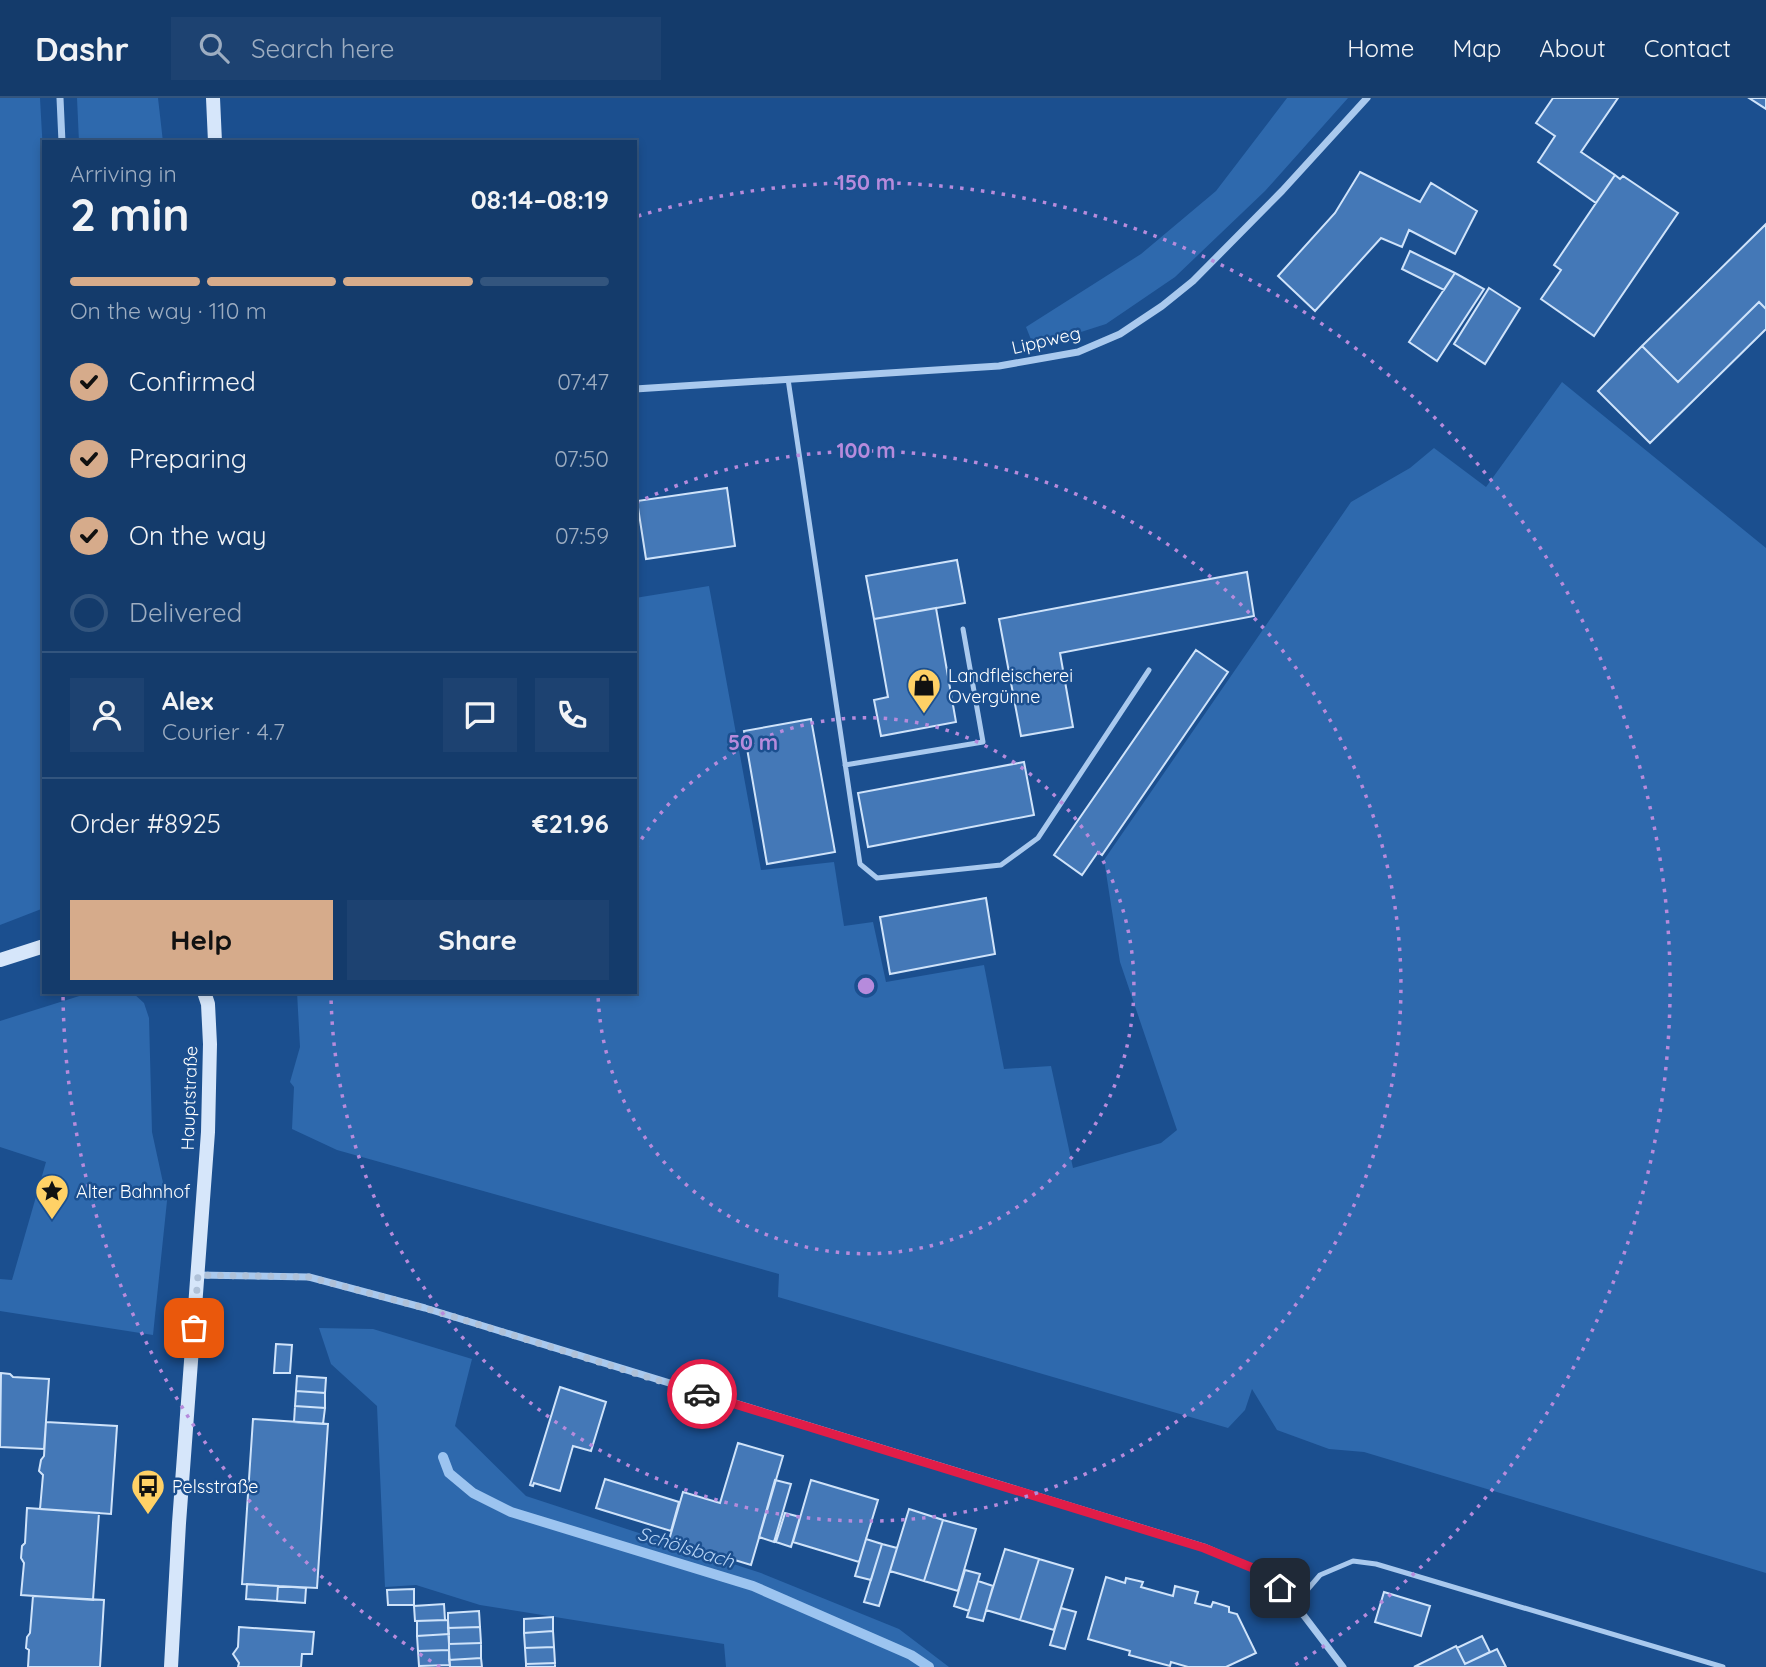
<!DOCTYPE html>
<meta charset="utf-8">
<style>
:root{--surface:#143b6b;--page:#1d4271;--text:#f1f3f6;--muted:#9dadc1;--line:#33557e;--accent:#d6ab8b}
body{margin:0;font-family:Quicksand,sans-serif;background:var(--page);color:var(--text);height:100vh;display:flex;flex-direction:column;font-size:26px;white-space:nowrap}
*{box-sizing:border-box;margin:0}
p{font-size:23px;color:var(--muted)}
.icon{flex:none;width:38px;height:38px;fill:none;stroke:currentColor;stroke-width:2;stroke-linecap:round;stroke-linejoin:round}
.map{position:relative;flex:1;overflow:hidden}
.side{position:absolute;left:42px;top:42px;width:595px;height:854px;display:flex;flex-direction:column;background:var(--surface);border-radius:0px;box-shadow:0 4px 10px #0003,0 0 0 2px var(--line)}
.side>*{flex:none}
.pin{position:absolute;display:grid;place-items:center;width:60px;height:60px;color:#fff;margin:-30px;border-radius:14px;box-shadow:0 4px 10px #0006}
.courier{position:absolute;display:grid;place-items:center;width:70px;height:70px;margin:-35px;border:5px solid #e11d48;border-radius:50%;background:#fff;color:#222;box-shadow:0 2px 9px #0007}
.summary em{font-style:normal;font-weight:700}
.summary div{display:flex;flex-direction:column-reverse}
.summary{display:flex;align-items:center;justify-content:space-between;height:119px;padding:0 28px}
h1{font-size:46px;font-weight:700;line-height:52px}
.bar{display:grid;grid-template-columns:repeat(4,1fr);gap:10px 7px;align-content:center;height:84px;padding:0 28px}
.bar i{height:9px;border-radius:5px;background:var(--line)}
.bar .current{background:var(--accent)}
.bar p{grid-column:span 4}
.line{display:flex;align-items:center;gap:18px;padding:0 28px;border-top:2px solid var(--line)}
.line div{flex:1}
.round{display:grid;place-items:center;flex:none;width:74px;height:74px;border-radius:0px;background:var(--page)}
ol{padding:0 28px;list-style:none}
li{display:flex;align-items:center;gap:21px;height:77px}
li p{margin-inline-start:auto}
li .icon{padding:7px;border-radius:50%;background:var(--accent);color:#111;stroke-width:4}
li:last-child{color:var(--muted)}
li i{width:38px;height:38px;border:4px solid var(--line);border-radius:50%}
.action{display:flex;gap:14px;margin-top:auto;padding:14px 28px}
.action a{flex:1;height:80px;border-radius:0px;background:var(--accent);color:#111;font-size:28px;font-weight:700;line-height:80px;text-align:center}
.action a+a{background:var(--page);color:var(--text)}
header{display:flex;align-items:center;gap:42px;box-sizing:border-box;height:98px;padding:0 35px;background:var(--surface);border-bottom:2px solid var(--line)}
header strong{font-size:33px}
nav{display:flex;gap:38px;margin-inline-start:auto;font-size:24px}
.search{width:490px;height:63px;background:var(--page);display:flex;align-items:center;gap:18px;box-sizing:border-box;padding:0 24px;border-radius:0px;color:var(--muted);font-size:26px}
.map>svg:first-child{display:block}
</style>
<header>
<strong>Dashr</strong>
<div class="search"><svg class="icon" aria-label="search" viewBox="0 0 24 24"><circle cx="10" cy="10" r="6"/><path d="M15 15l6 6"/></svg>Search here</div>
<nav><a>Home</a><a>Map</a><a>About</a><a>Contact</a></nav>
</header>
<div class="map">
<svg width="1766" height="1569" viewBox="0 0 1766 1569">
<rect width="100%" height="100%" fill="#1b4f8f"/>
<path fill="#2e69ad" d="M0,0H40L44,73V810L0,827Z
M77,0H158L163,44H79Z
M1287,0H1348L1265,93L1175,179L1106,226L1034,249L1026,229L1141,156L1216,93Z
M1562,284L1766,450V1475L1364,1354L1329,1351L1277,1332L1252,1291L1245,1312L1228,1330L778,1199L779,1176L337,1052L292,1031L294,989L290,984L300,949L297,894H635V500L709,488L761,772L834,764L844,828L873,824L886,884L984,867L1004,971L1051,968L1073,1070L1161,1045L1177,1032L1120,864L1104,762L1351,404L1410,370L1434,350L1486,389Z
M92,894L133,895L144,905L149,920L152,1034L167,1103L153,1237L0,1213V1181L12,1182L46,1064L0,1049V923Z
M319,1230L373,1231L472,1261L455,1328L526,1398L761,1475L899,1531L949,1569H726L724,1546L480,1507L416,1487L385,1489L377,1308L331,1266Z"/>
<g fill="none" stroke-linecap="round" stroke-linejoin="round">
<path stroke="#9cc4f0" stroke-width="10" d="M443,1359L449,1375L473,1395L511,1414L753,1488L911,1557L929,1569"/>
</g>
<path fill="#4478b7" stroke="#cfe3fa" stroke-width="2" d="M1553,0H1618L1581,54L1615,77L1596,105L1538,64L1555,38L1536,25Z
M1749,0H1766V11Z
M1360,74L1420,104L1431,85L1477,113L1455,156L1409,132L1402,149L1381,140L1315,213L1278,178L1335,115Z
M1615,77L1620,81L1623,78L1678,115L1594,238L1541,201L1561,172L1554,167Z
M1766,126V211L1759,204L1678,284L1642,248Z
M1410,153L1455,175L1444,192L1402,171Z
M1455,175L1484,191L1437,263L1409,244Z
M1489,190L1520,210L1485,266L1454,246Z
M1759,204L1766,211V231L1650,345L1598,293L1642,248L1678,284Z
M727,390L735,448L646,461L637,403Z
M957,462L965,505L874,521L866,478Z
M1247,474L1254,518L1060,555L1073,629L1021,638L999,521Z
M936,510L956,624L881,638L874,602L888,599L874,521Z
M1196,552L1228,574L1102,757L1098,754L1082,777L1054,757Z
M811,621L835,754L767,766L744,633Z
M1024,664L1034,717L868,749L858,695Z
M986,800L995,856L890,876L880,819Z
M276,1246L292,1247L290,1275H274Z
M1,1275L10,1276L13,1279L49,1281L44,1351L0,1349Z
M297,1278L326,1280L325,1295L296,1293Z
M560,1289L606,1304L591,1353L573,1348L560,1393L534,1385L533,1388L530,1387Z
M296,1293L325,1295V1310L295,1308Z
M295,1308L325,1310L323,1326L294,1324Z
M253,1321L328,1326L317,1490L242,1486Z
M46,1324L117,1328L111,1416L40,1411L43,1377L39,1373L41,1362L44,1358Z
M738,1345L783,1358L751,1467L669,1442L683,1394L720,1405Z
M605,1381L679,1404L671,1433L596,1410Z
M775,1382L791,1386L774,1444L759,1439Z
M811,1382L878,1402L859,1464L793,1444Z
M27,1410L99,1415L93,1502L21,1497L24,1465L21,1460L22,1448L25,1445Z
M909,1411L943,1422L924,1483L890,1473Z
M785,1415L800,1419L791,1449L776,1444Z
M943,1422L976,1431L958,1493L924,1483Z
M866,1441L882,1446L871,1482L855,1478Z
M882,1446L897,1450L879,1508L864,1504Z
M1005,1451L1039,1461L1020,1522L986,1512Z
M1039,1461L1073,1471L1054,1532L1020,1522Z
M965,1472L980,1476L969,1513L954,1508Z
M1106,1479L1125,1485L1126,1480L1143,1484L1141,1489L1173,1498L1175,1488L1198,1494L1195,1505L1211,1509L1213,1504L1229,1509V1514L1237,1516L1256,1555L1226,1569H1188L1171,1564L1170,1568L1129,1557L1130,1553L1088,1541Z
M978,1483L993,1488L983,1523L967,1519Z
M247,1486L278,1488L277,1503L246,1501Z
M278,1488L306,1490L305,1505L277,1503Z
M414,1491V1507H388L387,1492Z
M1384,1494L1430,1508L1421,1538L1375,1524Z
M33,1498L104,1502L100,1569H28L29,1552L26,1550L27,1539L30,1535Z
M444,1506L445,1522L415,1523L414,1508Z
M1061,1510L1076,1514L1065,1551L1050,1547Z
M479,1513L480,1529L448,1530V1515Z
M553,1519V1533L524,1535V1521Z
M448,1522L449,1536L417,1538V1523Z
M239,1529L314,1534L312,1556H302L301,1569H238L239,1565L233,1556L238,1549Z
M480,1529L481,1545L449,1546L448,1530Z
M553,1533L554,1549L525,1550L524,1535Z
M449,1536V1552L418,1553L417,1538Z
M1482,1538L1490,1554L1465,1566L1457,1550Z
M481,1545V1560L449,1562V1546Z
M1456,1548L1465,1566L1497,1551L1506,1569H1414Z
M554,1549L555,1565L526,1566L525,1550Z
M449,1552L450,1567L419,1568L418,1553Z
M481,1560L482,1569H450L449,1562Z
M555,1565V1569H526V1566Z"/>
<g fill="none" stroke-linecap="round" stroke-linejoin="round">
<path stroke="#a9c9ee" stroke-width="5" d="M788,281L860,766L877,780L1001,767L1038,740L1149,572
M845,667L983,644L963,531
M1295,1506L1320,1477L1353,1463L1376,1466L1723,1569"/>
<path stroke="#a9c9ee" stroke-width="7" d="M60,0L62,44
M635,291L999,268L1078,254L1120,236L1162,208L1193,183L1282,93L1367,0
M198,1177L309,1179L425,1210L1204,1449L1265,1475L1295,1506L1343,1569"/>
<path stroke="#d6e6fa" stroke-width="14" d="M213,0L215,44
M0,862L44,848
M171,1569L179,1425L208,1034L210,946L208,906L204,894"/>
</g>
<g fill="none" stroke-linecap="round" stroke-linejoin="round">
<path stroke="#afc1d8" stroke-width="7" stroke-dasharray="0 12.6" d="M194,1230L198,1177L309,1179L425,1210L702,1296"/>
<path stroke="#e11d48" stroke-width="9" d="M702,1296L1204,1450L1265,1475L1280,1490"/>
</g>
<g fill="none" stroke="#b68bdc" stroke-width="3.5" stroke-dasharray="3.5 7">
<path d="M636 750A268 268 0 1 1 598 895"/>
<path d="M636 405A535 535 0 1 1 331 897"/>
<path d="M440 1569A803 803 0 0 1 63 895M638 118A803 803 0 0 1 1292 1569"/>
</g>
<defs>
<g id="shop-pin" transform="scale(1.75)"><path d="M0 17L-7.5 6A9.5 9.5 0 1 1 7.5 6Z" fill="#ffd166" stroke="#1b4f8f"/><path d="M-5-2.5h2.3a2.7 3.5 0 0 1 5.4 0H5L5.5 6h-11ZM-1.5-2.5h3a1.5 2.3 0 0 0-3 0Z" fill="#111"/></g>
<g id="sight-pin" transform="scale(1.75)"><path d="M0 17L-7.5 6A9.5 9.5 0 1 1 7.5 6Z" fill="#ffd166" stroke="#1b4f8f"/><path d="M0-6L1.8-2.2L6-1.7L2.9 1.2L3.7 5.4L0 3.3L-3.7 5.4L-2.9 1.2L-6-1.7L-1.8-2.2Z" fill="#111"/></g>
<g id="bus-pin" transform="scale(1.75)"><path d="M0 17L-7.5 6A9.5 9.5 0 1 1 7.5 6Z" fill="#ffd166" stroke="#1b4f8f"/><path d="M-5-6H5V4H4V6H2V4H-2V6H-4V4H-5ZM-3.5-4V0h7V-4ZM-3.5 1.2v1.5H-2V1.2ZM2 1.2v1.5H3.5V1.2Z" fill="#111"/></g>
</defs>
<g fill-rule="evenodd">
<use href="#shop-pin" x="924" y="587"/>
<use href="#sight-pin" x="52" y="1093"/>
<use href="#bus-pin" x="148" y="1388"/>
</g>
<g text-anchor="middle" dominant-baseline="central" stroke-width="5" stroke-linejoin="round" paint-order="stroke">
<g font-size="18" fill="#fff" stroke="#1b4f8f">
<text transform="translate(1046 242) rotate(-13)">Lippweg</text>
<text transform="translate(189 1000) rotate(-88)">Hauptstraße</text>
</g>
<g font-size="18" fill="#fff" stroke="#1b4f8f" text-anchor="start">
<text x="948" y="577">Landfleischerei<tspan x="948" dy="21">Overgünne</tspan></text>
<text x="76" y="1093">Alter Bahnhof</text>
<text x="172" y="1388">Pelsstraße</text>
</g>
<g font-size="19" font-style="italic" fill="#b5d3f5" stroke="#1b4f8f">
<text transform="translate(686 1449) rotate(17)">Schölsbach</text>
</g>
</g>
<circle cx="866" cy="888" r="10" fill="#b68bdc" stroke="#1b4f8f" stroke-width="3.5"/>
<g font-size="21" text-anchor="middle" font-weight="bold" fill="#b68bdc" stroke="#1b4f8f" stroke-width="5" stroke-linejoin="round" paint-order="stroke">
<text x="866" y="92">150 m</text>
<text x="866" y="360">100 m</text>
<text x="753" y="652">50 m</text>
</g>
</svg>
<div class="pin" style="left:194px;top:1230px;background:#ea580c"><svg class="icon" aria-label="bag" viewBox="0 0 24 24"><path d="M5 8h14l-1 12H6zM9 8a3 3 0 0 1 6 0"/></svg></div>
<div class="pin" style="left:1280px;top:1490px;background:#1f2937"><svg class="icon" aria-label="home" viewBox="0 0 24 24"><path d="M3 11l9-7 9 7M6 9v11h12V9"/></svg></div>
<div class="courier" style="left:702px;top:1296px"><svg class="icon" aria-label="car" viewBox="0 0 24 24"><path d="M5 17H2v-5l4-1 3-4h7l3 4 3 1v5h-3M9 17h6M6 11h13"/><circle cx="7" cy="17" r="2"/><circle cx="17" cy="17" r="2"/></svg></div>
<section class="side">
<div class="summary"><div><h1>2 min</h1><p>Arriving in</p></div><em>08:14–08:19</em></div>
<div class="bar"><i class="current"></i><i class="current"></i><i class="current"></i><i></i><p>On the way · 110 m</p></div>
<ol>
<li><svg class="icon" aria-label="check" viewBox="0 0 24 24"><path d="M5 12l5 5 9-10"/></svg>Confirmed<p>07:47</p></li>
<li><svg class="icon" aria-label="check" viewBox="0 0 24 24"><path d="M5 12l5 5 9-10"/></svg>Preparing<p>07:50</p></li>
<li><svg class="icon" aria-label="check" viewBox="0 0 24 24"><path d="M5 12l5 5 9-10"/></svg>On the way<p>07:59</p></li>
<li><i></i>Delivered</li>
</ol>
<div class="line" style="height:126px"><a class="round"><svg class="icon" aria-label="person" viewBox="0 0 24 24"><circle cx="12" cy="8" r="4"/><path d="M4 21q1-7 8-7t8 7"/></svg></a><div><b>Alex</b><p>Courier · 4.7</p></div><a class="round"><svg class="icon" aria-label="chat" viewBox="0 0 24 24"><path d="M4 5h16v11H9l-5 4z"/></svg></a><a class="round"><svg class="icon" aria-label="phone" viewBox="0 0 24 24"><path d="M5 4h4l2 5-3 2q2 4 5 5l2-3 5 2v4C11 20 4 13 5 4z"/></svg></a></div>
<div class="line" style="height:91px"><div>Order #8925</div><b>€21.96</b></div>
<div class="action"><a>Help</a><a>Share</a></div>
</section>
</div>
